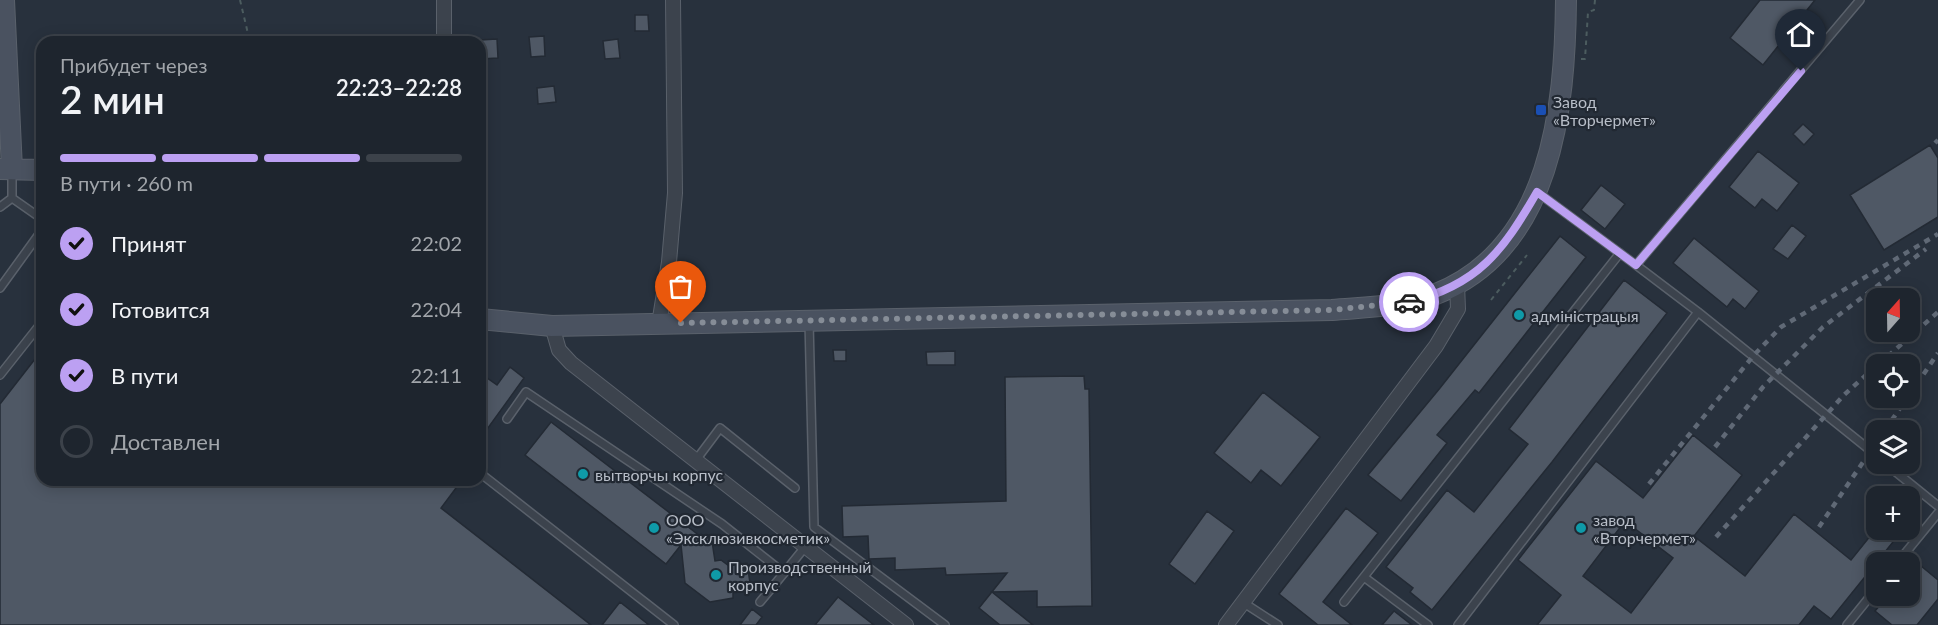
<!DOCTYPE html>
<html lang="ru">
<meta charset="utf-8">
<style>
:root{--surface:#1e252e;--page:#262d36;--text:#f1f3f6;--muted:#a1a5aa;--line:#3c424a;--accent:#bca0f2}
body{margin:0;font-family:Lato,sans-serif;background:var(--page);color:var(--text);height:100vh;display:flex;flex-direction:column;font-size:22px;white-space:nowrap}
*{box-sizing:border-box;margin:0}
p{font-size:20px;color:var(--muted)}
.icon{flex:none;width:33px;height:33px;fill:none;stroke:currentColor;stroke-width:2;stroke-linecap:round;stroke-linejoin:round}
.map{position:relative;flex:1;overflow:hidden}
.panel{position:absolute;left:36px;top:36px;width:450px;height:450px;display:flex;flex-direction:column;background:var(--surface);border-radius:18px;box-shadow:0 3px 15px #0003,0 0 0 2px var(--line)}
.panel>*{flex:none}
.needle{width:39px;rotate:20deg}
.tools{position:absolute;left:1866px;top:288px;display:grid;gap:12px}
.tools a{display:grid;place-items:center;width:54px;height:54px;border-radius:12px;background:var(--surface);box-shadow:0 3px 15px #0003,0 0 0 2px var(--line);font-size:30px}
.pin{position:absolute;display:grid;place-items:center;width:51px;height:51px;color:#fff;margin:-62px -26px;border-radius:50% 50% 50% 0;rotate:-45deg;box-shadow:0 0 6px #0007}
.pin .icon{rotate:45deg}
.courier{position:absolute;display:grid;place-items:center;width:60px;height:60px;margin:-30px;border:4px solid #bca0f2;border-radius:50%;background:#fff;color:#222;box-shadow:0 2px 8px #0007}
.head em{font-style:normal;font-weight:600}
.head div{display:flex;flex-direction:column-reverse}
.head{display:flex;align-items:center;justify-content:space-between;height:102px;padding:0 24px}
h1{font-size:39px;font-weight:600;line-height:45px}
.bar{display:grid;grid-template-columns:repeat(4,1fr);gap:9px 6px;align-content:center;height:72px;padding:0 24px}
.bar i{height:8px;border-radius:4px;background:var(--line)}
.bar .active{background:var(--accent)}
.bar p{grid-column:span 4}
ol{padding:0 24px;list-style:none}
li{display:flex;align-items:center;gap:18px;height:66px}
li p{margin-inline-start:auto}
li .icon{padding:6px;border-radius:50%;background:var(--accent);color:#111;stroke-width:4}
li:last-child{color:var(--muted)}
li i{width:33px;height:33px;border:3px solid var(--line);border-radius:50%}
.map>svg:first-child{display:block}
</style>
<div class="map">
<svg width="1938" height="625" viewBox="0 0 1938 625">
<rect width="100%" height="100%" fill="#28313d"/>
<path fill="#4f5865" stroke="#232a34" stroke-width="1.5" fill-rule="evenodd" d="M1760,0H1815L1763,65L1730,38Z
M635,15H648L649,31H635Z
M544,36L545,56L531,57L529,37Z
M497,39L498,58L480,59V40Z
M618,39L620,58L605,59L603,41Z
M554,86L556,102L538,104L537,88Z
M1803,124L1814,134L1804,145L1793,134Z
M1930,145L1938,158V217L1884,250L1850,195Z
M1758,151L1799,183L1777,211L1762,199L1755,208L1729,187Z
M1601,185L1625,204L1605,229L1581,210Z
M1792,225L1806,236L1788,259L1773,249Z
M1560,236L1586,257L1479,393L1475,390L1437,435L1447,443L1401,501L1368,475L1440,388Z
M1694,238L1759,291L1745,309L1733,299L1727,307L1673,263Z
M1624,280L1667,313L1552,462L1432,610L1410,592L1413,588L1386,567L1447,490L1474,512L1528,444L1509,429Z
M42,350V480H462L441,508L591,625H0V404Z
M833,350H846V361H834Z
M955,351V365H927L926,352Z
M510,367L524,378L480,439V373L497,385Z
M1084,376L1085,389H1089L1092,606L1037,607V591L992,592L1033,625H1000L979,608L1007,573L946,575L945,568L895,570V558L869,559L868,536L843,537L842,506L1006,501L1005,377Z
M1263,392L1320,437L1281,486L1261,470L1251,483L1214,453Z
M551,422L700,536L711,535L715,561L721,560L729,566L747,563L750,583L733,585V598L710,602L685,583L681,545L666,564L525,455Z
M1693,435L1742,475L1694,536L1745,576L1794,514L1851,560L1875,530H1887L1897,537L1831,619L1814,606L1799,625H1537L1561,595L1518,560L1596,461L1643,498ZM1625,521L1673,558L1631,613L1583,576Z
M1346,508L1378,533L1323,602L1352,625H1318L1279,594Z
M1207,511L1234,531L1195,584L1169,564Z
M1915,561L1938,580V599L1917,625H1892L1875,611L1888,596H1910V569Z
M838,597L874,625H815Z
M620,602L649,625H602Z
M752,609L762,617L756,625H740Z
M1394,611L1412,625H1382Z"/>
<g fill="none" stroke-linecap="round" stroke-linejoin="round">
<g stroke="#5a616b" stroke-width="10">
<path id="lane" d="M12,171V198L42,219
M1537,192L1636,265
M0,207L12,198
M0,288L42,230
M1698,312L1876,455
M809,321L814,527L945,625
M0,375L42,322
M507,419L526,392L722,524L784,573L805,547
M696,460L720,428L795,488
M1886,464L1938,506
M480,473L674,625
M1898,562L1938,513
M1364,577L1428,625
M760,602L784,573
M1344,602L1620,253
M1244,603L1278,625
M1458,625L1698,312L1636,265L1860,0
M1847,625L1876,589"/>
</g>
<g stroke="#5a616b" stroke-width="16">
<path id="street" d="M444,42V0
M659,324L669,262L675,193L673,0
M552,326L559,350L571,363L906,625
M1226,625L1436,346L1458,309L1457,284"/>
</g>
<g stroke="#5a616b" stroke-width="22">
<path id="secondary" d="M4,0L12,169
M0,169L42,170
M480,319L552,326L1332,310C1366,307 1403,307 1436,294C1552,248 1565,108 1566,0"/>
</g>
<path stroke="#4c5c5f" stroke-width="2" stroke-dasharray="4.5 4.5" stroke-linecap="butt" d="M240,0L250,42
M1581,59H1585L1588,12L1594,10L1595,0
M1491,300L1527,255"/>
<use href="#lane" stroke="#3c434d" stroke-width="7"/>
<use href="#street" stroke="#3c434d" stroke-width="14"/>
<use href="#secondary" stroke="#4a5260" stroke-width="20"/>
<path stroke="#606976" stroke-width="4.5" stroke-dasharray="6 6" stroke-linecap="butt" d="M1935,143L1938,140
M1879,364L1938,312
M1910,394L1938,353
M1885,430L1907,398
M1715,447L1763,387L1823,327L1926,249
M1649,484L1754,355L1781,327L1938,234
M1819,527L1876,443
M1716,537L1844,395L1876,366"/>
</g>
<g fill="none" stroke-linecap="round" stroke-linejoin="round">
<path stroke="#868d97" stroke-width="6" stroke-dasharray="0 10.8" d="M681,323L1332,310L1409,302"/>
<path stroke="#bca0f2" stroke-width="8" d="M1409,302C1478,285 1503,251 1537,192L1636,265L1801,71"/>
</g>
<rect fill="#1a4fb4" stroke="#212832" stroke-width="2" x="1535" y="104" width="12" height="12" rx="3"/>
<g fill="#0f9aa8" stroke="#212832" stroke-width="2">
<circle cx="1519" cy="315" r="6"/>
<circle cx="583" cy="474" r="6"/>
<circle cx="654" cy="528" r="6"/>
<circle cx="1581" cy="528" r="6"/>
<circle cx="716" cy="575" r="6"/>
</g>
<g text-anchor="middle" dominant-baseline="central" stroke-width="4.5" stroke-linejoin="round" paint-order="stroke">
<g font-size="16" fill="#b8bec8" stroke="#212832" text-anchor="start">
<text x="1553" y="101">Завод<tspan x="1553" dy="18">«Вторчермет»</tspan></text>
<text x="1531" y="315">адміністрацыя</text>
<text x="595" y="474">вытворчы корпус</text>
<text x="666" y="519">ООО<tspan x="666" dy="18">«Эксклюзивкосметик»</tspan></text>
<text x="1593" y="519">завод<tspan x="1593" dy="18">«Вторчермет»</tspan></text>
<text x="728" y="566">Производственный<tspan x="728" dy="18">корпус</tspan></text>
</g>
</g>
</svg>
<div class="tools">
<a><svg class="needle" viewBox="-14 -14 28 28"><path d="M0-13l5 13h-10z" fill="#e53935"/><path d="M0 13l5-13h-10z" fill="#a1a5aa"/></svg></a>
<a><svg class="icon" aria-label="locate" viewBox="0 0 24 24"><circle cx="12" cy="12" r="6"/><path d="M12 2v4M12 18v4M2 12h4M18 12h4"/></svg></a>
<a><svg class="icon" aria-label="layers" viewBox="0 0 24 24"><path d="M12 4l9 5-9 5-9-5zM3 14l9 5 9-5"/></svg></a>
<a>+</a>
<a>−</a>
</div>
<div class="pin" style="left:681px;top:323px;background:#ea580c"><svg class="icon" aria-label="bag" viewBox="0 0 24 24"><path d="M5 8h14l-1 12H6zM9 8a3 3 0 0 1 6 0"/></svg></div>
<div class="pin" style="left:1801px;top:71px;background:#1f2937"><svg class="icon" aria-label="home" viewBox="0 0 24 24"><path d="M3 11l9-7 9 7M6 9v11h12V9"/></svg></div>
<div class="courier" style="left:1409px;top:302px"><svg class="icon" aria-label="car" viewBox="0 0 24 24"><path d="M5 17H2v-5l4-1 3-4h7l3 4 3 1v5h-3M9 17h6M6 11h13"/><circle cx="7" cy="17" r="2"/><circle cx="17" cy="17" r="2"/></svg></div>
<section class="panel">
<div class="head"><div><h1>2 мин</h1><p>Прибудет через</p></div><em>22:23–22:28</em></div>
<div class="bar"><i class="active"></i><i class="active"></i><i class="active"></i><i></i><p>В пути · 260 m</p></div>
<ol>
<li><svg class="icon" aria-label="check" viewBox="0 0 24 24"><path d="M5 12l5 5 9-10"/></svg>Принят<p>22:02</p></li>
<li><svg class="icon" aria-label="check" viewBox="0 0 24 24"><path d="M5 12l5 5 9-10"/></svg>Готовится<p>22:04</p></li>
<li><svg class="icon" aria-label="check" viewBox="0 0 24 24"><path d="M5 12l5 5 9-10"/></svg>В пути<p>22:11</p></li>
<li><i></i>Доставлен</li>
</ol>
</section>
</div>
